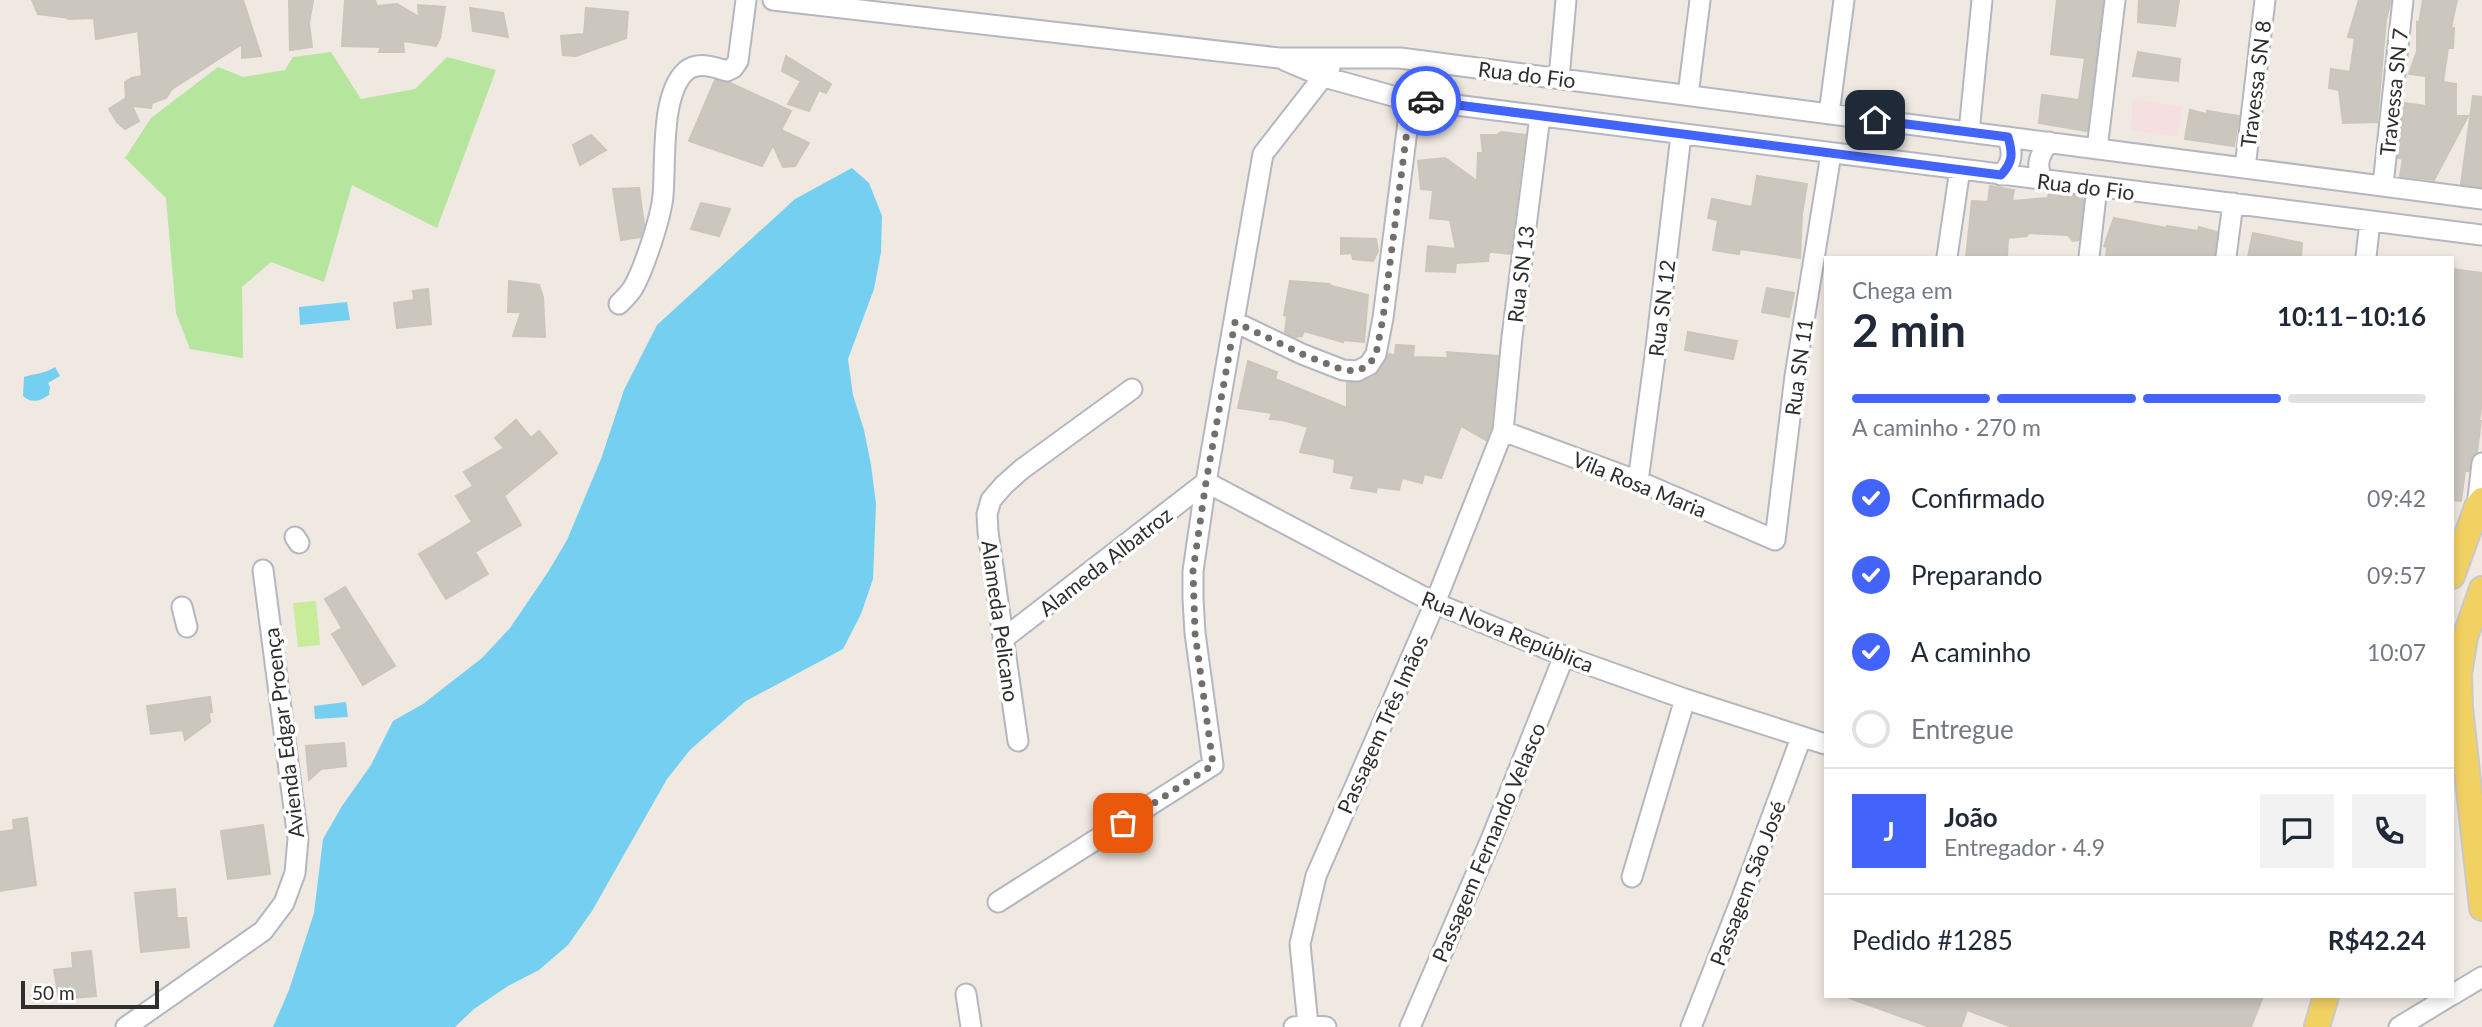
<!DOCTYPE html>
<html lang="pt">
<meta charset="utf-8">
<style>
:root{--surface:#fff;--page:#f2f2f3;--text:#1f2937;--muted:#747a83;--line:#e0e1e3;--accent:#4264fb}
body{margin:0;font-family:Lato,sans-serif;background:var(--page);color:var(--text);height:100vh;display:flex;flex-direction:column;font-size:26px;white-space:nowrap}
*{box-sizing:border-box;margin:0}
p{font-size:23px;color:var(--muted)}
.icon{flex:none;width:38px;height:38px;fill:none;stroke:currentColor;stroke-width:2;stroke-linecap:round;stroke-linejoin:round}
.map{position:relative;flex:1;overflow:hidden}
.side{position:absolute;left:1824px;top:256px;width:630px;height:742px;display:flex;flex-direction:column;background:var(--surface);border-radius:0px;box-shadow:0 4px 10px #0003}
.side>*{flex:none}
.scale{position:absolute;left:21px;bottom:18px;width:138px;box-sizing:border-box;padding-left:7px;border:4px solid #2e2e2e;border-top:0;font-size:19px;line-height:24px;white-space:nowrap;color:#2e2e2e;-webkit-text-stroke:5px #fff;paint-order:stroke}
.pin{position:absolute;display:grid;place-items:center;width:60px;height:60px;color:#fff;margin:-30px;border-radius:14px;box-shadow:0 4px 10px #0006}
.courier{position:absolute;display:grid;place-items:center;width:70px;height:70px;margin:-35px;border:5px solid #4264fb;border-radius:50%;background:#fff;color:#222;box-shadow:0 2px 9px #0007}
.headline em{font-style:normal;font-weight:700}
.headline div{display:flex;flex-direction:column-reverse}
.headline{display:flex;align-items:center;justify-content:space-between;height:119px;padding:0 28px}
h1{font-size:46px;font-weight:700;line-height:52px}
.bar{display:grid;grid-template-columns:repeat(4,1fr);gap:10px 7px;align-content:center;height:84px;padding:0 28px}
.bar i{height:9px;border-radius:5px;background:var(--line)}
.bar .on{background:var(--accent)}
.bar p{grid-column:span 4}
.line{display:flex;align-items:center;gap:18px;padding:0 28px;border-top:2px solid var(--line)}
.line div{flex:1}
.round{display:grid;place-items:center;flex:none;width:74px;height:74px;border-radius:0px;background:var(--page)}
ol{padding:0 28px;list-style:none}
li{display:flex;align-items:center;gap:21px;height:77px}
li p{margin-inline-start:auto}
li .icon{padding:7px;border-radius:50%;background:var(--accent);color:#fff;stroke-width:4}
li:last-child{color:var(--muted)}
li i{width:38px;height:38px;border:4px solid var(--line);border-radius:50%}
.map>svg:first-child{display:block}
</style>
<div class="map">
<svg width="2482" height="1027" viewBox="0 0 2482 1027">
<rect width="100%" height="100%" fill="#efe9e1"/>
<path fill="#f5dfe0" d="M2133,98L2182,107L2177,137L2131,130Z"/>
<path fill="#b6e59e" d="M331,52L361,99L415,89L447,57L496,70L437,228L352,185L324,282L271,262L242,287L243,358L190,349L176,313L166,198L125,158L151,118L218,67L243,77L285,70L293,57Z"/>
<path fill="#c9ec9a" d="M316,601L320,645L298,647L293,603Z"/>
<path fill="#75cff0" d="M852,168L869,183L882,216L881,252L874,289L848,359L853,395L864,430L871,465L876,504L873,579L861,614L843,649L746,701L690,750L667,779L592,911L568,945L539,970L508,986L474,1009L455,1027H273L289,990L314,913L323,839L342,806L371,765L393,721L423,704L482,658L510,628L548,572L567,540L601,459L624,390L657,325L795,199Z
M347,302L350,320L300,325L299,307Z
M55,367L60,376L48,383L50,387L49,395C40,401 32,404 23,396L24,377C36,373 44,374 55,367Z
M346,702L348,717L315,719L314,706Z"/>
<path fill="#cbc7bf" stroke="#cbc5ba" stroke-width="2" d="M32,0H243L261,56L242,58V44L172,89L166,98L152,103L151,108L132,106L139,121L125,129L117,122L109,109L126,98L125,82L132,78L142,76L138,31L96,39L94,18L69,19L70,18L38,14Z
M289,0H313L309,24L312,47L290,50Z
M345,0L375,1L377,6L397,4L419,17L418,5L445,7L440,38L436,46L403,41L404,52H379L381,47L342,46Z
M2057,0H2103L2087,131L2039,123L2042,95L2079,100L2085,58L2051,54Z
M2139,0H2179L2175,26L2138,22Z
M2359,0H2391L2386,20L2377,122L2343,123L2339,90L2329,88L2331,69L2350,72L2355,38L2348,37Z
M2423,0H2457L2451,28H2454L2453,48H2448L2443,82L2456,84V116H2468L2434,180L2400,176L2403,159L2398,158L2404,103L2426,106V76L2409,74L2417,51V22L2419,23Z
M470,8L503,13L508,37L473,31Z
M586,8L628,12L626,38L576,56L563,55L561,36L584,34Z
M2138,52L2180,59L2178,81L2133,76Z
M786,56L831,84L826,93L819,90L809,111L788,104L801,81L782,71Z
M715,80L728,82L791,111L781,130L809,143L795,166L783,167L773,145L762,166L689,141Z
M2473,96L2482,97V187L2461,184Z
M2190,110L2207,114V111L2239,116L2234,146L2185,139Z
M1501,132L1525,135L1510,254L1484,251L1489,253L1488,261L1456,263L1455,272L1426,271L1428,246L1456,249L1450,220L1430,218L1433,190L1421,189L1418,161L1445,158L1477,181L1478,153H1483L1481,135H1497Z
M591,135L606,150L580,165L573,145Z
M1757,176L1807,184L1802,214L1800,258L1740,249L1739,254L1713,250L1718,220L1708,218L1712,199L1752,207Z
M1990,186L2014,190L2012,201L2048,198L2049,192L2084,197L2079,240L2073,241L2068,235L2028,233L2027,236L2008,238L2007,257H1966L1972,201L1988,202Z
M639,188L644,225L640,237L621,240L613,189Z
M701,203L730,209L719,236L691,229Z
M2114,218L2166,228L2167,226L2198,231L2199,227L2217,232L2214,257H2106L2107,247L2104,246Z
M2253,233L2302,243L2301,257H2248Z
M1341,238L1376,239L1378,251L1373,261L1353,259L1352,253L1341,254Z
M2452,269L2482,273V403L2479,421H2481L2477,452L2472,456L2469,471H2465L2461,501L2452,500L2454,377L2452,376Z
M509,281L539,285L543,297L545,337L513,336L521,312H508Z
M1290,281L1329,284L1331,286L1368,295L1364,342L1344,340L1343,342L1304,331L1302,336L1295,337L1285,332L1287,316L1284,315Z
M1767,288L1794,293L1789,317L1762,312Z
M428,289L431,324L397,328L394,303L414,300L413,291Z
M1688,332L1737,341L1733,359L1685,350Z
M1396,345L1414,346L1413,357L1448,358L1447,352L1498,356L1491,428L1486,440L1461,426L1441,478L1424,474L1422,483L1402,478L1399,490L1377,487L1376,492L1351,488L1354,476L1334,472L1335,459L1300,452L1308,427L1282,420L1270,419L1272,413L1238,408L1248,361L1277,372L1275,379L1347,408V383L1362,382L1375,376L1389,354L1395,356Z
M516,420L531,438L539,431L557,453L504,496L521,525L475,552L488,574L446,599L419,554L472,522L456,496L473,486L464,472L504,448L495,438Z
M345,587L395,666L363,685L332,634L342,628L325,599Z
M210,697L212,712L209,713L210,722L185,740L183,730L151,734L147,706Z
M344,743L346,766L321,769L309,780L306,746Z
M27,818L36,885L0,891V832L14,830L13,820Z
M263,825L270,874L228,879L221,831Z
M175,889L177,918H186L189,947L141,952L135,893Z
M91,951L96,996L59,999L54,970L73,968L72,953Z
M1850,996H2263L2251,1027H2012L1967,1010L1961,1027H1930L1849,998Z"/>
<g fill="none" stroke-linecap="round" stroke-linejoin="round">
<g stroke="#b4b7c1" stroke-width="23">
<path id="minor" d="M773,0L1279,58H1400L2482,199
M1286,61L1324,77L1400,98L2482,235
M1559,78L1566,0
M1688,95L1700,0
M1829,114L1844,0
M1969,132L1982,0
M2097,149L2115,0
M2245,168L2265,0
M2001,175C2013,162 2013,154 2008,137
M2043,180C2035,166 2039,155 2049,142
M2383,185L2403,0
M1947,257L1960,169
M2089,257L2097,187
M2226,257L2233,203
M2366,257L2370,221
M619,304C624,299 630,293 633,288C644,269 661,217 663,196C666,163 660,94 686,71C698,61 714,67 727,71L733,68L738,61L746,0
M1235,322L1302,354L1343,370L1357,371L1369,365L1376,354L1383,318L1411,99
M1503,431L1638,481L1775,540L1795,376L1831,154
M1638,481L1655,356L1681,135
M1206,482L1435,603L1564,656L1685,699L1825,744
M2477,507L2482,463
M295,537L299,543
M182,607L187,627
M1003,639L1206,482
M1018,741L988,532L987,514L991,500L1004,485L1022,469L1132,389
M1632,877L1685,699
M998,902L1213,765L1195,633L1193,599V571L1206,482L1263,154L1330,68
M966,994L971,1027
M2452,995L2482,977
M1308,1025L1300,944L1316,876L1435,603L1503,431L1512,337L1540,116
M126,1027L263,931L284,903L295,873L298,839L263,570
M1294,1027L1308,1025L1326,1027
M1410,1027L1492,837L1564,656
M1691,1027L1741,900L1801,738
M2399,1027L2450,996"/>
</g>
<g stroke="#c9c9c9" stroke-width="28">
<path id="major" d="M2452,576L2477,507L2482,500
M2482,589L2465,637L2459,674L2460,708L2482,908
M2317,1027L2326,996"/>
</g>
<use href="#minor" stroke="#fff" stroke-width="19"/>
<use href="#major" stroke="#f2d163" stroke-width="24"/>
</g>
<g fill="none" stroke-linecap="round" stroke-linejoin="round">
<path stroke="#726f6d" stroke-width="7" stroke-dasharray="0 12.6" d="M1123,823L1213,765L1195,633L1193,571L1206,482L1235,322L1302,354L1343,370L1357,371L1369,365L1376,354L1383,318L1411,99L1426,101"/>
<path stroke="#4264fb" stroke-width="9" d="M1426,101L2001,175C2013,162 2013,154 2008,137L1875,120"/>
</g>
<g text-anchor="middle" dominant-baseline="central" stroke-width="7" stroke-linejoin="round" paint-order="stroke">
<g font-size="21" fill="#2e2e2e" stroke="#fff">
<text transform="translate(1527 74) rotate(7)">Rua do Fio</text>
<text transform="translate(2255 84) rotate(-83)">Travessa SN 8</text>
<text transform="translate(2393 92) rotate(-84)">Travessa SN 7</text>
<text transform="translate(2086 186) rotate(7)">Rua do Fio</text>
<text transform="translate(1520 274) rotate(-83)">Rua SN 13</text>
<text transform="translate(1661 308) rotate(-83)">Rua SN 12</text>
<text transform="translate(1798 367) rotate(-82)">Rua SN 11</text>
<text transform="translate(1640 484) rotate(22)">Vila Rosa Maria</text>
<text transform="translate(1105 561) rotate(-38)">Alameda Albatroz</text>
<text transform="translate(1001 621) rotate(82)">Alameda Pelicano</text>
<text transform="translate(1508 631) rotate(22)">Rua Nova República</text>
<text transform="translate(1382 724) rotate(-66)">Passagem Três Imãos</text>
<text transform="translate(283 733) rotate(-97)">Avienda Edgar Proença</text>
<text transform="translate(1488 842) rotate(-67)">Passagem Fernando Velasco</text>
<text transform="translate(1747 883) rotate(-69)">Passagem São José</text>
</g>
</g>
</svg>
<div class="scale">50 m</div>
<div class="pin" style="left:1123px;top:823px;background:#ea580c"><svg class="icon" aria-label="bag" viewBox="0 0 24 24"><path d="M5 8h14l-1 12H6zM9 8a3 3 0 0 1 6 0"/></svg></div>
<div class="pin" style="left:1875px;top:120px;background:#1f2937"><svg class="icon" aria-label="home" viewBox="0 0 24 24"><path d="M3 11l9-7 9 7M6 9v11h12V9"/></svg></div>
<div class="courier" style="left:1426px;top:101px"><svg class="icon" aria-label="car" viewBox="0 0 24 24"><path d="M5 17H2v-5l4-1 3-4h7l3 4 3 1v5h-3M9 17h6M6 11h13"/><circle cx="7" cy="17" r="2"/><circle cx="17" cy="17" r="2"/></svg></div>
<section class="side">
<div class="headline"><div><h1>2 min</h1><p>Chega em</p></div><em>10:11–10:16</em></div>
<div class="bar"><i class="on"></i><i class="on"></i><i class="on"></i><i></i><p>A caminho · 270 m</p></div>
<ol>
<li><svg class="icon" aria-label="check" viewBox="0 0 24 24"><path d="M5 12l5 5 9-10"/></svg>Confirmado<p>09:42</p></li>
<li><svg class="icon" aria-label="check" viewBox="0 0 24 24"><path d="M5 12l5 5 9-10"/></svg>Preparando<p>09:57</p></li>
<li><svg class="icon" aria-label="check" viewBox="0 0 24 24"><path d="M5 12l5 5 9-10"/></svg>A caminho<p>10:07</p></li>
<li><i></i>Entregue</li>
</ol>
<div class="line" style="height:126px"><b class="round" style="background:var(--accent);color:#fff">J</b><div><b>João</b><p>Entregador · 4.9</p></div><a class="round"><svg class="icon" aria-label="chat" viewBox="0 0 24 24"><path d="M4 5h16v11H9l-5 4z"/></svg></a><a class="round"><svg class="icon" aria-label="phone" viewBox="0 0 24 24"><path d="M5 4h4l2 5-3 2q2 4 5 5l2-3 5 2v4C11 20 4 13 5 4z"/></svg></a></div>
<div class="line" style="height:91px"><div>Pedido #1285</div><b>R$42.24</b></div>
</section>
</div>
